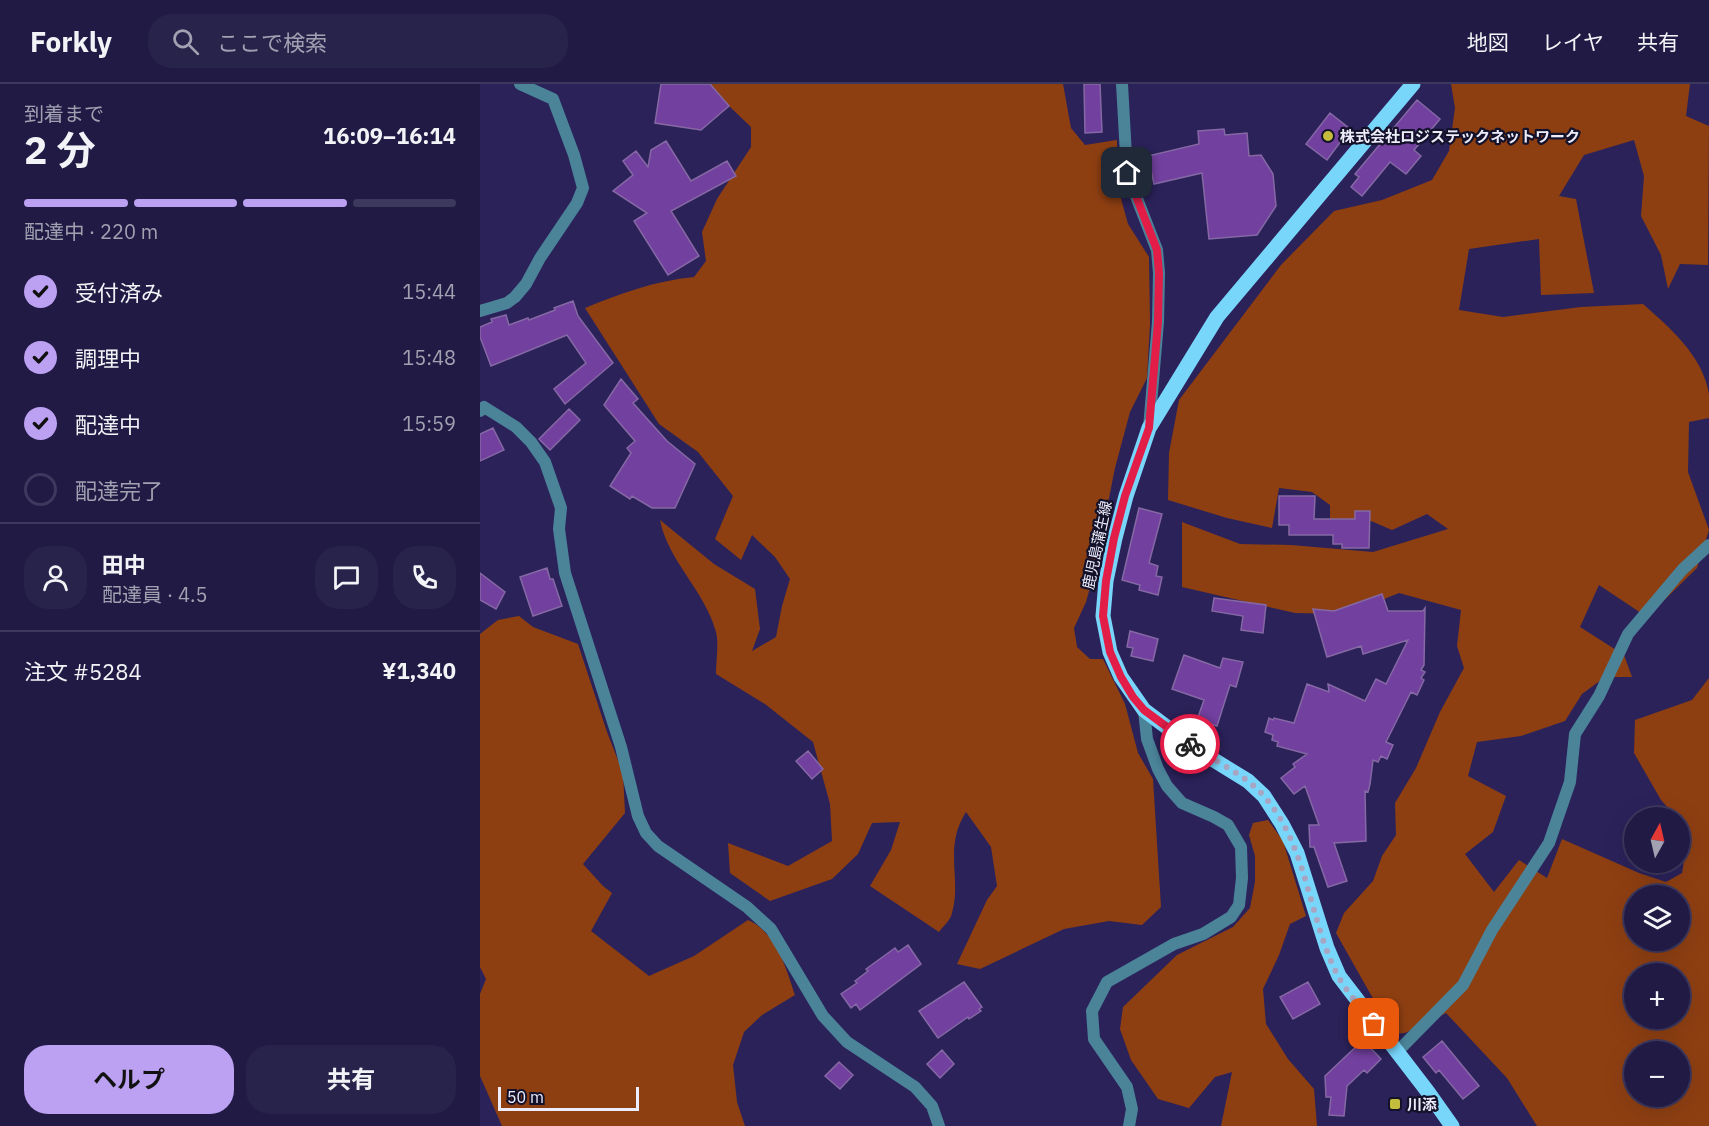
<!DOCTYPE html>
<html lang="ja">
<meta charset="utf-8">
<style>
:root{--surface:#201a44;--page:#28234b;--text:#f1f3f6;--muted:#a2a1b2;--line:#3d385d;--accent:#bca0f2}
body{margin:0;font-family:"IBM Plex Sans","Noto Sans JP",sans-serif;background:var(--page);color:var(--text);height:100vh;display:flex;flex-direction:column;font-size:22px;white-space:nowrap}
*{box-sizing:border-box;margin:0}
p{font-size:20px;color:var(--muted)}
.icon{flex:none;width:33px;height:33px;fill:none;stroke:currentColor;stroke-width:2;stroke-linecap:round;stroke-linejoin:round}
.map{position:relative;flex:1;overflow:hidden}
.drawer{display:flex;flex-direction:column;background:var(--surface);width:480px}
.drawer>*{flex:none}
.needle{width:39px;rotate:8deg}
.tools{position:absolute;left:1144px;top:723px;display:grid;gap:12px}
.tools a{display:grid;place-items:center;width:66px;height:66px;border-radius:50%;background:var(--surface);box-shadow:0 6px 24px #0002,0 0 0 2px var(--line);font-size:30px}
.scale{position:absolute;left:18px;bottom:15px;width:141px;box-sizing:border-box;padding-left:6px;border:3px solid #ececfa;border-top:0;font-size:16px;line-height:21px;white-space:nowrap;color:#ececfa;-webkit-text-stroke:4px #14112a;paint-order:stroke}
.pin{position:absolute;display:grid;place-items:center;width:51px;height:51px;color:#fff;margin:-26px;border-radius:12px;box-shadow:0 3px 9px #0006}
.courier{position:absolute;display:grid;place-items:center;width:60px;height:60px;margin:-30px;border:4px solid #e11d48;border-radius:50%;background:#fff;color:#222;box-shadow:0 2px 8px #0007}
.headline em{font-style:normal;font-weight:700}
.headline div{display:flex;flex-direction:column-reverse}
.headline{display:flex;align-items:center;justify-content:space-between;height:102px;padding:0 24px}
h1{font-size:39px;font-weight:700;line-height:45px}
.bar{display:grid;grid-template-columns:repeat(4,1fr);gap:9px 6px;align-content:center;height:72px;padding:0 24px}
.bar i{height:8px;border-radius:4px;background:var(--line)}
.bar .current{background:var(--accent)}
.bar p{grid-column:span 4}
.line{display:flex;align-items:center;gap:15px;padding:0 24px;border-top:2px solid var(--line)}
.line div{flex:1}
.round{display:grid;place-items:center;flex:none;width:63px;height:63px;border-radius:24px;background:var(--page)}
ol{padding:0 24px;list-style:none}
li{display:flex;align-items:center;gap:18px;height:66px}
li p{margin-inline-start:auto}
li .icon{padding:6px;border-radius:50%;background:var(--accent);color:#111;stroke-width:4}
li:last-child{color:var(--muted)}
li i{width:33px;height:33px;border:3px solid var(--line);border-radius:50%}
.primary-button{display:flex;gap:12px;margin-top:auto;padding:12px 24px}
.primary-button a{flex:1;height:69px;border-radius:24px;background:var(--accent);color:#111;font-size:24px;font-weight:700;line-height:69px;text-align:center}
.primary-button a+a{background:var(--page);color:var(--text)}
header{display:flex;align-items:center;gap:36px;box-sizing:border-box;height:84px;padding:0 30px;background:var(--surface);border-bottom:2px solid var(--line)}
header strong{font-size:28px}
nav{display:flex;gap:33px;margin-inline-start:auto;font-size:21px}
.search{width:420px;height:54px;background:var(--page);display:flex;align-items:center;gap:15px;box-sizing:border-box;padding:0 21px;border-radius:24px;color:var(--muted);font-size:22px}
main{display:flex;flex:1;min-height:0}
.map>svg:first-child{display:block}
</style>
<header>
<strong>Forkly</strong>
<div class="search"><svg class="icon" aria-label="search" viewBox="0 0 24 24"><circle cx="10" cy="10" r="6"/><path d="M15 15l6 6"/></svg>ここで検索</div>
<nav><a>地図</a><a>レイヤ</a><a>共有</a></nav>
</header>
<main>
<section class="drawer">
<div class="headline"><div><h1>2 分</h1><p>到着まで</p></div><em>16:09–16:14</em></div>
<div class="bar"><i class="current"></i><i class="current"></i><i class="current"></i><i></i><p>配達中 · 220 m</p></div>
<ol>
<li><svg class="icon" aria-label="check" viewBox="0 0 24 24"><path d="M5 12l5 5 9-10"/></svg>受付済み<p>15:44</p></li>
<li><svg class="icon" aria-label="check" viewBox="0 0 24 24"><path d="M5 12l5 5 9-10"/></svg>調理中<p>15:48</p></li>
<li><svg class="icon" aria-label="check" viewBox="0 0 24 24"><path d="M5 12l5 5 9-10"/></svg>配達中<p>15:59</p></li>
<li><i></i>配達完了</li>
</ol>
<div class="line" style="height:108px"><a class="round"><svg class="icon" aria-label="person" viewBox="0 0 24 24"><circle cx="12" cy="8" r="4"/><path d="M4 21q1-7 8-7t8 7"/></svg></a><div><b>田中</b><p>配達員 · 4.5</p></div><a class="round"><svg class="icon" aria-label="chat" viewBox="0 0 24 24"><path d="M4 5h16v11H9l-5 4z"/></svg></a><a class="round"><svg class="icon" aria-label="phone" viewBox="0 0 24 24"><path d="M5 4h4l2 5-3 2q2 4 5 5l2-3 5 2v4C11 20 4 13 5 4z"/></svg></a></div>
<div class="line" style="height:78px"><div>注文 #5284</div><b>¥1,340</b></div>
<div class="primary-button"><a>ヘルプ</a><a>共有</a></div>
</section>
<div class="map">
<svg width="1229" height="1042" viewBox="0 0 1229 1042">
<rect width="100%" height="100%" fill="#2b225a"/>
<path fill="#8e3f12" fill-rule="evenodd" d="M226,0H583L591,44L605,61L637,56V100L648,140L669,173L670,240L667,294L650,328L635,384L614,489L606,518L594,544L597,563L610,575H623L645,620L658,669L673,695L681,823L662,841L629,837L584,845L500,885L477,880L507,816L517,802L511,763L486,728C463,764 482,794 472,829C471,836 463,842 459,848L390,802L411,766L420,738L392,739L378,770L352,795L290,817L250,789L248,759L308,782L352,757L350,720L333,658L285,620L236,590C236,577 239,560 236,548C225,507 188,477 180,436L234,480L275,505L280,545L272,567L296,553L302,522L310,495L295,473L272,451L261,476L235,455L253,412L218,368L179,340L105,224C141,209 175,197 214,193L226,177L222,148L237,115L271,63V43Z
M971,0H1210L1206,32L1229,42L1228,181L1200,180L1188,205L1181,171L1161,132L1164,92L1154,56L1104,71L1079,112L1096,115L1114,209L1061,211L1059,155L989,165L979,226L1023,233L1101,223L1163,220C1190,244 1223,272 1229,310C1229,317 1229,326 1229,334L1209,338L1208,388L1229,446L1217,484L1167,533L1119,501L1100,543L1144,571L1152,593H1125L1102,610L1085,637L1041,652L997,658L988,692L1026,712L1013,748L985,770L1014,808L1039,776L1067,794L1082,755L1159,789L1186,798L1202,789L1209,747L1200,737V734L1196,733L1181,716L1154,669L1155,636L1212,616L1229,594V1042H1057L1027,994L966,929L925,949L913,950L856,849L864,829L893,797L902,772L916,751L915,719L936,684L960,628L984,584L977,562L981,526L919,509L867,530L815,529L702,503V438L760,460L811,461L893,468L968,445L947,430L912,446L891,437L850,439V421L832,408L799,404L792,444L747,434L688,416L689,369L699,316L801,181L854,127L902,116L952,96L969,67L975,24ZM1155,812H1200V856H1155ZM1155,890H1200V934H1155ZM1155,968H1200V1012H1155Z
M39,532L53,543L98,560L127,648L143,689L145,729L103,780L123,802L132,809L111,847L169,892L214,872L268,836C297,849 306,884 315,911L282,931L264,948L253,981L257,1018L265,1042H22L0,992V910L6,895L0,883V550L18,536Z
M788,736L803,757L826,832L810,840L799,871L783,905L786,940L808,975L834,1005L837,1042H741L752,988L735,993L709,1024L678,1015L651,976L640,945L643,923L697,871L753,843L770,824L775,798V772L769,751L773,739Z"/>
<path fill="#72409f" stroke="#8568a4" stroke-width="1.5" d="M181,0H230L249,22L221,46L175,39Z
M604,0H620L622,48L605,49Z
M937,16L960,35L934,66L941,72L926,90L910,78L882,112L871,103L879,93L875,90Z
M850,29L870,45L847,76L826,60Z
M744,45L745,51L767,49L769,72L781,71L793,90L796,122L777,151L729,155L722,89L674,100L668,72L719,60L718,47Z
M186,57L211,97L247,77L256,92L191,127L219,172L188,191L154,137L167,129L133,107L153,91L143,77L156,67L168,83L171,66Z
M93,217L98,232L133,279L85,320L74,305L106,279L87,251L11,282L0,253V243L12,238L11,235L26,231L29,241L48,234L49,236L75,226L74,224Z
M141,295L158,315L153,319L187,357L215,380L195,424H172L152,412L150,415L130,402L151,369L147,364L155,357L124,321Z
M89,325L100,336L70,366L59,355Z
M13,344L24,366L0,377V350Z
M799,412H835L834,435H875V427H890L889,464H862V460H853V451H809V441H799Z
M659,424L682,430L669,479L678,482L676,492L682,493L678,511L659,506L660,501L642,496Z
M67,484L70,495H73L82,522L53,532L40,493Z
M0,489L25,508L16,525L0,516Z
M902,510L908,527H943L945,524L944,581L941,586L945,588L941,594L944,596L937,611L931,608L906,658L913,661L907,675L901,672L898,678L893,676L890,700L888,708L885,707L886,757L854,759L867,797L848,803L834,763H830L829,741H839L825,702L814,710L801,694L815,683L813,680L827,670L797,662L798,658L792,656L793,651L785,648L789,634L793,636L794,634L814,639L827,600L849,608L848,600L885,617L896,595L906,600L928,556L883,570L881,562L847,573L833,525L854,527Z
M734,514L786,521L783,549L761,546L763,532L732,527Z
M650,547L678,555L673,577L651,572L653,564L647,563Z
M704,571L740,584L743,574L763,578L756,603L750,601L737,642L717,636L724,616L692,605Z
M328,667L343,685L332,695L316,677Z
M428,861L441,880L380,926L376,920L371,924L361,910L377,899L375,897L388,887L386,885L415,864L418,868Z
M484,898L502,923L499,925L501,927L489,935L488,933L458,954L439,927Z
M828,898L840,920L813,935L800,913Z
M883,956L901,975L887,989L884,986L867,1002L864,1032L849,1031L851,1013H846L845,992Z
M962,957L999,1002L983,1015L959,986L956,989L943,973Z
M462,966L474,980L460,994L447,980Z
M359,978L373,991L360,1005L345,992Z"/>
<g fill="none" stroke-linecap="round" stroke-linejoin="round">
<path stroke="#4b8399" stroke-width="12" d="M642,0L647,89L677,166L679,189L678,238L669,344
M0,227L27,219L35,213L46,200L60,174L97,119L103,104L94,71L73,15L40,0
M0,327L4,323L36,343L51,358L65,378L81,424L79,445L85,489L141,663L158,732L166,749L178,762L267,823L291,845L343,932L367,958L435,1003L452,1022L459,1042
M917,968L983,901L1012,846L1069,759L1090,698L1095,650L1119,612L1148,550L1202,486L1229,461
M649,1042L652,1025L647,1003L614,955L612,927L627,898L694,860L723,850L751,833L759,821L762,794L761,763L748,741L734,733L702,719L687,702L678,685L667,655L664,626"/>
<path stroke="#79d6fb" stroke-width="15" d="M933,0L737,233L669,344L646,412L635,454L626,497L623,532L630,568L641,593L664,626L716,665L768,697L784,712L802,740L817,769L847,864L859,892L948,1008L972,1042"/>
</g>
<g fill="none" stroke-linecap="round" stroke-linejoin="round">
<path stroke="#a8a5c2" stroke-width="6" stroke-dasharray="0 10.8" d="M710,660C734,678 762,688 782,710C828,760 828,834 858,892C867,909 882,924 894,940"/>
<path stroke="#e11d48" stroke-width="8" d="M647,89L677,166L679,189L678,238L669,344L645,412L634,454L626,497L623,532L630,568L641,593L653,613L664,626L710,660"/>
</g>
<g fill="#c4bc3d" stroke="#14112a" stroke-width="2">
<circle cx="848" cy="52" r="6"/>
<rect x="909" y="1014" width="12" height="12" rx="3"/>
</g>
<g text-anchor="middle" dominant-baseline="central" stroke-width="4.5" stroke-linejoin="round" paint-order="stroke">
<g font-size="15" font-weight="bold" fill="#ececfa" stroke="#14112a" text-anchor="start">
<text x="860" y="52">株式会社ロジステックネットワーク</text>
<text x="927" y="1020">川添</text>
</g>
<g font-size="15" fill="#ececfa" stroke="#14112a">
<text transform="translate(617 461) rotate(-78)">鹿児島蒲生線</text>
</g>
</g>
</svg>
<div class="tools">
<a><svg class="needle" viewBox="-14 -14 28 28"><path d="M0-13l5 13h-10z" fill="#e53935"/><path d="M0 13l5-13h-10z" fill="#a2a1b2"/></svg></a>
<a><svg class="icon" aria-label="layers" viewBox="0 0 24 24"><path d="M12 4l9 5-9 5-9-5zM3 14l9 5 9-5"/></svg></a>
<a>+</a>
<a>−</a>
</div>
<div class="scale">50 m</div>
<div class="pin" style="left:894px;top:940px;background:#ea580c"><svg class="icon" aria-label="bag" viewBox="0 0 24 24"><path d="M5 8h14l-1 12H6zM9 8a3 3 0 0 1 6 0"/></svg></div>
<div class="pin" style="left:647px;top:89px;background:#1f2937"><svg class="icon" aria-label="home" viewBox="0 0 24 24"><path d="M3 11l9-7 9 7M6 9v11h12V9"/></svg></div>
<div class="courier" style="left:710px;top:660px"><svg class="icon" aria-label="bike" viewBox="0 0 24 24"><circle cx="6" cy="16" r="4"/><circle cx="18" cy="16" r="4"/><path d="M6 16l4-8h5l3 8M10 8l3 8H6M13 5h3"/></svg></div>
</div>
</main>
